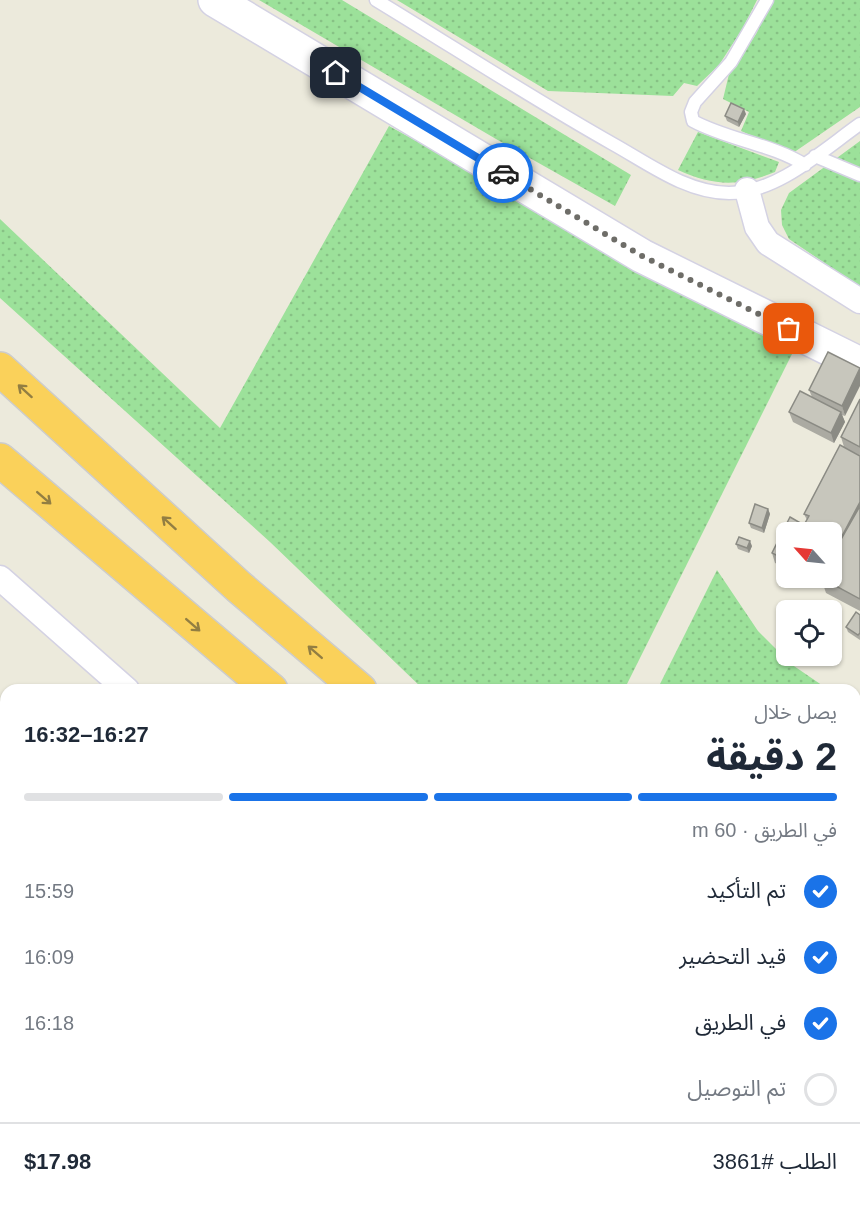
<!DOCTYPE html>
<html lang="ar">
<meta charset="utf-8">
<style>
:root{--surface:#fff;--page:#f2f2f3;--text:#1f2937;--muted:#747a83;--line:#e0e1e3;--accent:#1a73e8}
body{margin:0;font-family:Helvetica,"Noto Sans Arabic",sans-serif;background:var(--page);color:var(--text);direction:rtl;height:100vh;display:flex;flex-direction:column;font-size:22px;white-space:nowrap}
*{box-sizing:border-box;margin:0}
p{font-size:20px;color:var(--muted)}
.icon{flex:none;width:33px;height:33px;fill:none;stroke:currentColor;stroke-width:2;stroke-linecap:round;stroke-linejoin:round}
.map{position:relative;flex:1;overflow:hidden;direction:ltr}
.details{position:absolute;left:0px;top:684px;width:861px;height:530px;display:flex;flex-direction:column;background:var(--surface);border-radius:18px 18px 0 0;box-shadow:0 2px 4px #0004;direction:rtl}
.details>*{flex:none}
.needle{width:39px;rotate:297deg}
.controls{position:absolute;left:776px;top:522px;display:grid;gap:12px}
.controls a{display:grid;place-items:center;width:66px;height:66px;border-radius:9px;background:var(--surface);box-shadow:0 2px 4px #0004;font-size:30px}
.pin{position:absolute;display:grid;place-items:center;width:51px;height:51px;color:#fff;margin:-26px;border-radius:12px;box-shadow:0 3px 9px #0006}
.courier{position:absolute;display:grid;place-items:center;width:60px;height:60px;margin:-30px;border:4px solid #1a73e8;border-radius:50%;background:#fff;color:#222;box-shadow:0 2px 8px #0007}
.overview em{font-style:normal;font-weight:700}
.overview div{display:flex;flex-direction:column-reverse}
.overview{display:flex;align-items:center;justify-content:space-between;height:102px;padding:0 24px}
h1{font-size:39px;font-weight:700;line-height:45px}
.bar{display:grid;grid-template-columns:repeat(4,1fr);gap:9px 6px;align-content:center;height:72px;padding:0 24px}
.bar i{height:8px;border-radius:4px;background:var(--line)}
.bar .on{background:var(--accent)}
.bar p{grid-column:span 4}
.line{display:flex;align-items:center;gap:15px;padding:0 24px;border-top:2px solid var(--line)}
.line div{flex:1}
ol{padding:0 24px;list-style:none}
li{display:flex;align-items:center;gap:18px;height:66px}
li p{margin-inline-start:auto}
li .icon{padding:6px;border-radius:50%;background:var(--accent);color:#fff;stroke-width:4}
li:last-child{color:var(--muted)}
li i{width:33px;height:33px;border:3px solid var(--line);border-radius:50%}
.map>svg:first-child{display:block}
</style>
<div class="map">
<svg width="860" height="1213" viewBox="0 0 860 1213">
<defs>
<pattern id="grass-dots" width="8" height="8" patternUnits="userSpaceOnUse" patternTransform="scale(1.5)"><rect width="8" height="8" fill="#9ce19a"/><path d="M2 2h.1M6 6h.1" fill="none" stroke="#87c185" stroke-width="1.8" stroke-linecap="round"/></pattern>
</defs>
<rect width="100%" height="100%" fill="#eceadc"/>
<path fill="url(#grass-dots)" d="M259,0H342L631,175L615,206L496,139Z
M397,0H757L743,28L719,65L697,86L684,83L673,96L548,91Z
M772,0H860V107L793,153L741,131L749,112L723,99L729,74L756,34Z
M389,126L795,348L624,690H424L270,542L0,298V219L220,428Z
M698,132L779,162L775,172C739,187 713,186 678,170Z
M860,141V287L789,239L782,225L781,210L789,193Z
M717,570L758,631L791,664L829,690H657Z
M855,755L860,759V976L855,983Z
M855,1178L860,1181V1213H818L811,1208H855Z"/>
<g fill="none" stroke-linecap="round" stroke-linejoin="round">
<g stroke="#d4d2e3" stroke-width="15">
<path id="lane" d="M376,0C455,48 533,99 613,144C649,164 687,193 729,193C777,193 823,150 860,124
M767,0L731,62L695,102L691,112L693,121C728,140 772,144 805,165
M815,156L860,175
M855,769L860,759"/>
</g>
<g stroke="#d4d2e3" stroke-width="27">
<path id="street" d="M747,190L757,227L768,243L860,301
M0,578L127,690
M786,1208L794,1213
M454,1213L457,1208"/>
</g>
<g stroke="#d4d2e3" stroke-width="36">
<path id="secondary" d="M215,0L642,256L860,364"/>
</g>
<g stroke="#ccc" stroke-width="36">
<path id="highway" d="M0,369L239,587L360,690
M0,460L271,690
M855,1084L860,1088
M855,1149L860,1152"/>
</g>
<use href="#lane" stroke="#fff" stroke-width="12"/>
<use href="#street" stroke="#fff" stroke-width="24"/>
<use href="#secondary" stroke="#fff" stroke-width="33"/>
<use href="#highway" stroke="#fad15a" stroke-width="33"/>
</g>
<path fill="#abaaa2" d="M746,114L739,127L727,121L725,116Z
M828,352L845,416L842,415L845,422L834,443L793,422L789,412L812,397L809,390Z
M860,399V611L826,593L821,578H831V532H786V568L775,563L772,553L790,517L804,525L807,520L804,514L840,445L844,447L841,437Z
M768,509L770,514L764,533L751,528L749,523Z
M736,544L752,546L749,553L738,549Z
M860,615V640L848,632L846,627Z"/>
<path fill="#8b8b84" d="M744,109L746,114L739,127L738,122Z
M860,368V386L845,416L842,406Z
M841,412L845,422L834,443L831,433Z
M860,502V527L831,557Z
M768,509L770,514L764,533L762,528Z
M750,541L752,546L749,553L747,548Z"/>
<path fill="#c7c6bc" stroke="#8b8b84" stroke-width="1.5" d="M731,103L744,109L738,122L725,116Z
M828,352L860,368L842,406L809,390Z
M800,391L841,412L831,433L789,412Z
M860,399V447L841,437Z
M840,445L860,456V502L831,557V532H800L809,516L804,514Z
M755,504L768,509L762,528L749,523Z
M860,506V599L821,578H831V557Z
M790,517L804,525L800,532H786V560L772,553Z
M739,537L750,541L747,548L736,544Z
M856,612L860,615V633L858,635L846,627Z"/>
<defs><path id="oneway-shaft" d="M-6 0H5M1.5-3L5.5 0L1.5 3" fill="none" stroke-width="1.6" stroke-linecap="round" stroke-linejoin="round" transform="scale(1.5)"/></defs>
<g stroke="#927e42">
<use href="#oneway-shaft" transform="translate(25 391) rotate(-138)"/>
<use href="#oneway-shaft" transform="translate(44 498) rotate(41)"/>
<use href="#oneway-shaft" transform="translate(169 523) rotate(-138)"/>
<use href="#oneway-shaft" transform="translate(193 625) rotate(41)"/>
<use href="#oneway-shaft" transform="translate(315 652) rotate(-139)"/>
</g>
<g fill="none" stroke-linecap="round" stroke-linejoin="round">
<path stroke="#6e6d68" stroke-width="6" stroke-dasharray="0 10.8" d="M503,173L642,256L789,329"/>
<path stroke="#1a73e8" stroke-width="8" d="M336,73L503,173"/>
</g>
</svg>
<div class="controls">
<a><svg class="needle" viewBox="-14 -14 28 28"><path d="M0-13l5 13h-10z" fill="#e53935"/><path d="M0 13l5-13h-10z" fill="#747a83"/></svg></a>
<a><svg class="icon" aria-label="locate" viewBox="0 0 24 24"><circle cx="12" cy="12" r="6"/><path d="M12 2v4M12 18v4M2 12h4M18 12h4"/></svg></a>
</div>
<div class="pin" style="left:789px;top:329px;background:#ea580c"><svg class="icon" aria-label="bag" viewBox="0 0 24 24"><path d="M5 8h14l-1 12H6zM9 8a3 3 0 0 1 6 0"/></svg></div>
<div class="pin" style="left:336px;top:73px;background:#1f2937"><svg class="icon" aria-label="home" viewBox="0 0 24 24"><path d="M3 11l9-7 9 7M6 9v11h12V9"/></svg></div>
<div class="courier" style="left:503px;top:173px"><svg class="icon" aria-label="car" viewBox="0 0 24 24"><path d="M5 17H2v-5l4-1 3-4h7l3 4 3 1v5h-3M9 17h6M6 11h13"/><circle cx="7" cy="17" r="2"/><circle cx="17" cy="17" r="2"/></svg></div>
<section class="details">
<div class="overview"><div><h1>2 دقيقة</h1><p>يصل خلال</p></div><em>16:27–16:32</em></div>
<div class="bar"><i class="on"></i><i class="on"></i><i class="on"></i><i></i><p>في الطريق · 60 m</p></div>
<ol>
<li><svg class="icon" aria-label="check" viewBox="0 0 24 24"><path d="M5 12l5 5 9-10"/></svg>تم التأكيد<p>15:59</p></li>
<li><svg class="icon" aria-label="check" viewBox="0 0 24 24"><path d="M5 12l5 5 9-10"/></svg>قيد التحضير<p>16:09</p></li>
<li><svg class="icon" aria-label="check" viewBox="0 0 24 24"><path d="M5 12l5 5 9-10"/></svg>في الطريق<p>16:18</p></li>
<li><i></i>تم التوصيل</li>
</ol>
<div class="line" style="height:78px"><div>الطلب #3861</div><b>$17.98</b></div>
</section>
</div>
